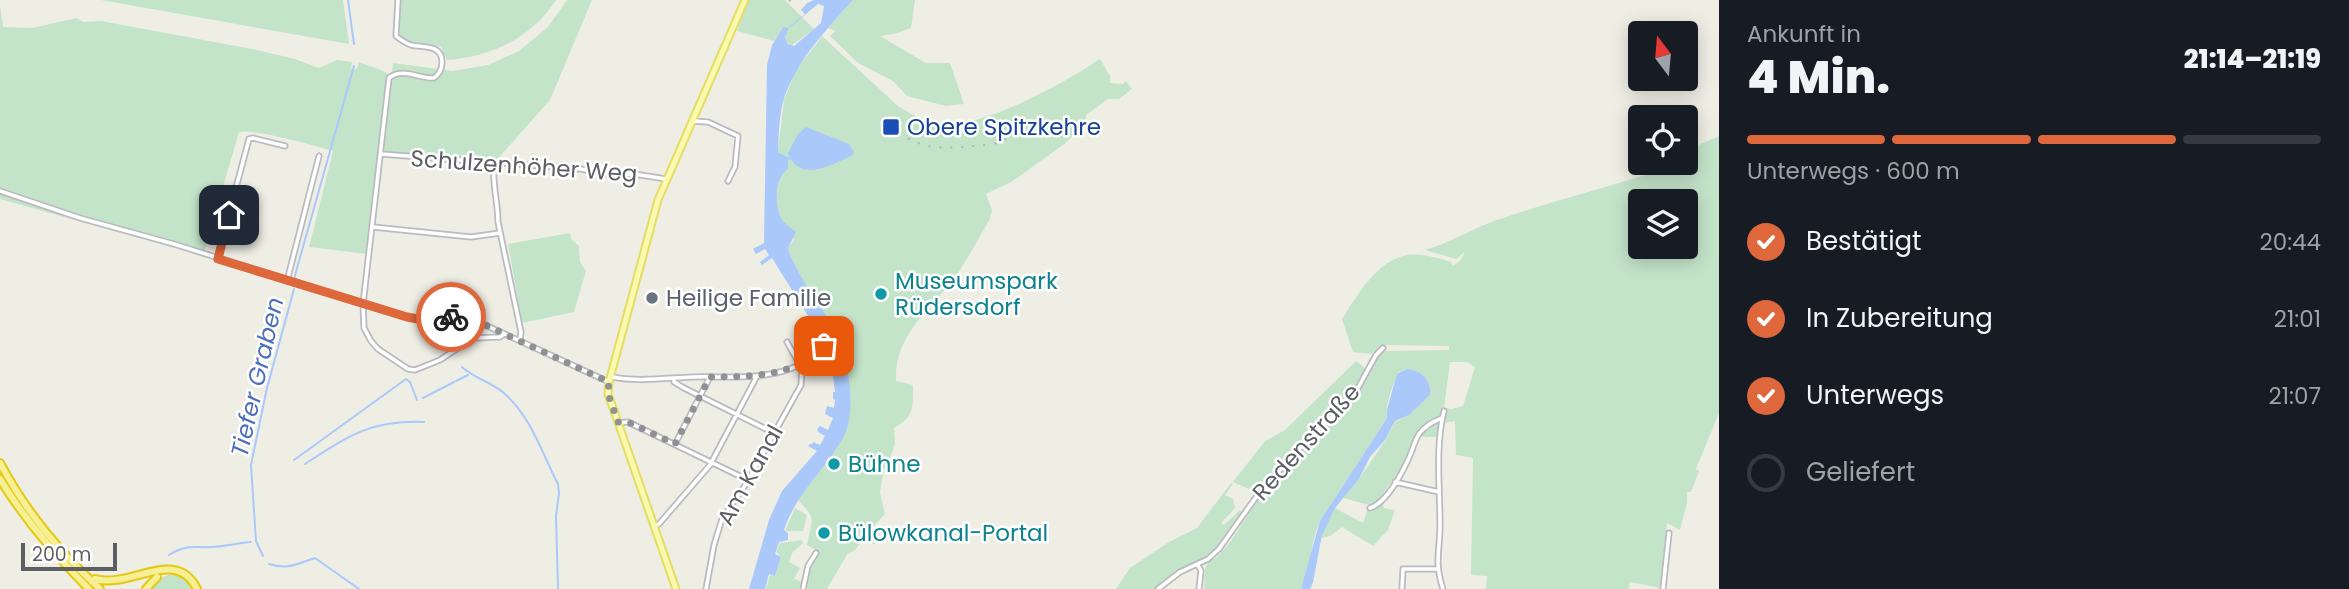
<!DOCTYPE html>
<html lang="de">
<meta charset="utf-8">
<style>
:root{--surface:#171b24;--page:#242831;--text:#f1f3f6;--muted:#9ea1a6;--line:#363941;--accent:#de673c}
body{margin:0;font-family:Poppins,sans-serif;background:var(--page);color:var(--text);height:100vh;display:flex;flex-direction:column;font-size:26px;white-space:nowrap}
*{box-sizing:border-box;margin:0}
p{font-size:23px;color:var(--muted)}
.icon{flex:none;width:38px;height:38px;fill:none;stroke:currentColor;stroke-width:2;stroke-linecap:round;stroke-linejoin:round}
.map{position:relative;flex:1;overflow:hidden}
.drawer{display:flex;flex-direction:column;background:var(--surface);width:630px}
.drawer>*{flex:none}
.needle{width:46px;rotate:344deg}
.tools{position:absolute;left:1628px;top:21px;display:grid;gap:14px}
.tools a{display:grid;place-items:center;width:70px;height:70px;border-radius:7px;background:var(--surface);box-shadow:0 4px 18px #0003;font-size:35px}
.scale{position:absolute;left:21px;bottom:18px;width:96px;box-sizing:border-box;padding-left:7px;border:4px solid #5d5f65;border-top:0;font-size:19px;line-height:24px;white-space:nowrap;color:#5d5f65;-webkit-text-stroke:5px #fff;paint-order:stroke}
.pin{position:absolute;display:grid;place-items:center;width:60px;height:60px;color:#fff;margin:-30px;border-radius:14px;box-shadow:0 4px 10px #0006}
.courier{position:absolute;display:grid;place-items:center;width:70px;height:70px;margin:-35px;border:5px solid #de673c;border-radius:50%;background:#fff;color:#222;box-shadow:0 2px 9px #0007}
.head em{font-style:normal;font-weight:800}
.head div{display:flex;flex-direction:column-reverse}
.head{display:flex;align-items:center;justify-content:space-between;height:119px;padding:0 28px}
h1{font-size:46px;font-weight:800;line-height:52px}
.bar{display:grid;grid-template-columns:repeat(4,1fr);gap:10px 7px;align-content:center;height:84px;padding:0 28px}
.bar i{height:9px;border-radius:5px;background:var(--line)}
.bar .active{background:var(--accent)}
.bar p{grid-column:span 4}
ol{padding:0 28px;list-style:none}
li{display:flex;align-items:center;gap:21px;height:77px}
li p{margin-inline-start:auto}
li .icon{padding:7px;border-radius:50%;background:var(--accent);color:#fff;stroke-width:4}
li:last-child{color:var(--muted)}
li i{width:38px;height:38px;border:4px solid var(--line);border-radius:50%}
main{display:flex;flex:1;min-height:0}
.map>svg:first-child{display:block}
</style>
<main>
<div class="map">
<svg width="1719" height="589" viewBox="0 0 1719 589">
<rect width="100%" height="100%" fill="#eeeee5"/>
<path fill="#c4e4ca" fill-rule="evenodd" d="M101,0H343L349,44Z
M400,0H556C532,38 491,57 447,60L441,47L408,41L400,35Z
M567,0H592L550,100L495,162L384,152L393,63L453,71L488,65L519,51L548,27Z
M749,0H785L814,29L791,46L785,40L786,33L783,27L774,41L737,31Z
M853,0H915L911,28L898,33L880,36L926,63H950L964,104L946,106L907,96L893,81L858,63L830,36L835,31L828,28Z
M0,5L3,27L32,28L77,18L83,22L101,21L257,50L295,59L319,68L337,60L352,62L351,68L357,69L359,62L381,70L388,74L367,254L309,247L333,151C317,146 252,128 239,132L203,256L0,199Z
M822,36L899,107C913,115 928,123 945,124C983,128 1068,81 1100,59L1110,76V83L1123,84L1126,81L1132,89L1119,99H1108L1086,115L1085,125L1063,145L1011,182L986,194L992,210L990,219C978,239 967,261 953,280C928,312 894,336 896,381L913,385C913,406 915,417 894,428L895,443L887,469L884,468L880,493L885,514L869,531L867,539L875,541L874,544L862,541L854,551L848,553L827,589H808L805,586L808,570L819,552L807,545C812,519 817,519 798,500L839,444L847,428L844,355L837,335L842,327L837,325L834,331L799,275L788,248L794,239C789,231 780,222 778,213C776,200 776,175 788,168V159L779,153L778,150L784,100L795,72Z
M1719,136V413L1696,469L1699,471L1691,492H1687V503L1680,530L1667,523L1660,588L1630,582L1629,589H1486L1487,576L1471,575L1473,458L1456,455L1455,421L1438,424L1439,437H1417L1405,462L1381,497L1384,508L1395,510L1388,530L1373,546L1342,527L1330,536L1321,538L1324,527L1335,508L1363,523L1369,505L1343,498L1359,479L1385,441L1395,422L1409,415L1430,395C1432,380 1421,370 1407,369L1398,372C1393,385 1385,405 1387,418L1320,521C1310,543 1311,568 1301,589H1204L1205,569L1208,562L1217,557L1231,541L1263,492L1313,437L1353,401L1375,358L1382,351L1449,350V346L1382,345L1371,354L1353,352L1342,319C1357,296 1376,261 1407,255C1421,253 1438,258 1451,262L1453,266L1460,261L1465,252L1456,259L1425,250C1450,243 1470,230 1494,221C1552,201 1611,186 1669,168L1670,163H1685V151ZM1640,201H1685V247H1640ZM1450,362H1467L1475,367L1463,406L1452,409L1444,408Z
M570,233L571,239L579,246L580,262L586,271L574,312L522,323L508,244Z
M1356,361L1365,368L1356,389L1349,399L1260,489L1251,490L1233,482L1265,441L1285,430Z
M1231,483L1233,484L1225,495L1233,499L1235,508L1221,523L1224,525L1240,510L1243,513L1209,556L1175,572L1155,589H1116L1130,568L1169,542L1197,528Z
M795,508L807,515L803,531H785Z
M802,540L803,543L792,553L789,562L800,568L792,582L795,579L801,582L800,589H766L770,575L775,576L781,557L776,552L780,543Z
M168,575C180,575 188,578 195,589H147L154,581Z"/>
<path fill="#aac8f9" fill-rule="evenodd" d="M814,0H853C826,30 795,62 783,102C779,117 779,134 778,150L779,153L790,158L788,153L798,134L806,127L849,144L854,152L853,155C835,163 805,182 791,159L788,160V169C775,176 775,204 780,216C783,223 790,227 796,232L788,248C799,282 824,306 837,337C845,353 848,371 850,389C851,405 851,421 844,436C826,469 796,493 784,530L788,533V540L779,542L775,554L781,557L775,576L769,574L765,589H749L769,520L782,491L817,451L808,446L810,444H812L813,442L820,445L825,436L818,432L817,429L820,426L828,430L833,418L825,414L827,406L834,408L835,400L833,399V392H835L830,351L772,258L762,265L760,262L769,255L765,249L756,254L753,249L764,243L767,65L772,45L783,27L788,28L805,14L801,10L807,3ZM818,4L824,6L821,23L794,46L788,44L785,38L788,29Z
M1407,369C1421,370 1432,380 1430,395L1409,415L1395,421L1385,440L1370,457L1359,479L1335,508L1322,535L1313,582L1310,589H1301L1320,521L1387,418V410L1396,377L1398,373Z"/>
<g fill="none" stroke-linecap="round" stroke-linejoin="round">
<path stroke="#aac8f9" stroke-width="2" d="M348,0L354,44
M294,279L354,66
M462,367C475,379 492,382 505,394C531,417 542,453 558,484L559,493L556,516L558,589
M456,381L468,375
M423,398L454,382
M294,460L406,379L410,382L417,400
M305,464C348,436 370,420 424,422
M169,555C186,544 193,548 212,547C223,547 238,543 251,542
M263,556L256,541L251,465L267,388L294,289
M269,564C289,570 295,564 315,558L359,589"/>
<g stroke="#babbc0" stroke-width="7">
<path id="minor" d="M398,0L396,36C401,40 405,43 411,45C423,48 443,44 442,63C442,70 439,74 434,78C419,79 403,67 389,78L363,304L364,328L371,341L378,349L408,369L415,370L440,360L473,338L500,337L504,334
M693,121L708,122L738,136L735,167L728,181
M381,154L581,169L610,175L634,174L666,179
M494,165C492,184 498,202 498,222L521,332L520,341
M0,191L80,218L174,244L407,317L429,321L460,316L470,318L609,382
M373,227L471,237L500,233
M217,259L249,139L253,138L285,146
M287,281L319,156
M612,377C637,382 667,378 692,377C727,376 767,381 799,365C815,357 827,343 838,329
M674,378V382L684,388L774,433
M618,423L628,422L748,480
M675,444L710,377
M1395,482L1439,492
M1370,508C1386,503 1401,475 1408,460C1412,452 1414,442 1419,434C1424,427 1434,421 1442,418
M654,526L659,524L710,465L757,376
M1198,565L1201,571L1199,589
M706,589L714,545L722,519L746,484L801,385L802,369L787,342
M803,589L808,566L816,553
M1158,589L1180,572L1208,559L1219,549L1259,493L1313,434L1353,397L1376,355L1383,348
M1402,589L1403,569H1437
M1443,589C1434,562 1440,551 1440,525C1440,488 1435,447 1444,411
M1663,589L1669,533"/>
</g>
<g stroke="#e8dc65" stroke-width="9">
<path id="major" d="M676,589L612,405L608,394L609,382L658,200L745,0"/>
</g>
<g stroke="#e5c90f" stroke-width="10">
<path id="highway" d="M0,463C25,510 61,554 100,589
M0,479C25,520 55,555 89,589
M95,579C131,589 176,546 197,589
M146,589L157,577"/>
</g>
<use href="#minor" stroke="#fff" stroke-width="3.5"/>
<use href="#major" stroke="#f8faaf" stroke-width="5"/>
<use href="#highway" stroke="#f6ef95" stroke-width="6"/>
<path stroke="#b5b6b6" stroke-width="2" stroke-dasharray="2 9" stroke-linecap="butt" d="M789,0L794,5
M883,117C910,149 936,150 974,146C983,145 994,145 1002,141C1010,137 1015,128 1021,122"/>
</g>
<g fill="none" stroke-linecap="round" stroke-linejoin="round">
<path stroke="#909192" stroke-width="7" stroke-dasharray="0 12.6" d="M451,317L470,318L609,382L608,394L618,422H628L675,444L710,377C751,376 793,378 824,346"/>
<path stroke="#de673c" stroke-width="9" d="M229,215L218,259L407,317L429,321L451,317"/>
</g>
<rect fill="#1a4fb4" stroke="#fff" stroke-width="2.5" x="882" y="118" width="18" height="18" rx="3.5"/>
<g fill="#0f9aa8" stroke="#fff" stroke-width="2.5">
<circle cx="881" cy="294" r="7"/>
<circle cx="834" cy="464" r="7"/>
<circle cx="824" cy="533" r="7"/>
</g>
<circle fill="#6b7280" stroke="#fff" stroke-width="2.5" cx="652" cy="298" r="7"/>
<g text-anchor="middle" dominant-baseline="central" stroke-width="5" stroke-linejoin="round" paint-order="stroke">
<g font-size="23" fill="#164399" stroke="#fff" text-anchor="start">
<text x="907" y="127">Obere Spitzkehre</text>
</g>
<g font-size="23" fill="#5d5f65" stroke="#fff">
<text transform="translate(524 166) rotate(4)">Schulzenhöher Weg</text>
<text transform="translate(1306 442) rotate(-48)">Redenstraße</text>
<text transform="translate(750 475) rotate(-61)">Am Kanal</text>
</g>
<g font-size="23" fill="#0d838f" stroke="#fff" text-anchor="start">
<text x="895" y="281">Museumspark<tspan x="895" dy="26">Rüdersdorf</tspan></text>
<text x="848" y="464">Bühne</text>
<text x="838" y="533">Bülowkanal-Portal</text>
</g>
<g font-size="23" fill="#5b616d" stroke="#fff" text-anchor="start">
<text x="666" y="298">Heilige Familie</text>
</g>
<g font-size="24" font-style="italic" fill="#4e6fbc" stroke="#fff">
<text transform="translate(257 377) rotate(-77)">Tiefer Graben</text>
</g>
</g>
</svg>
<div class="tools">
<a><svg class="needle" viewBox="-14 -14 28 28"><path d="M0-13l5 13h-10z" fill="#e53935"/><path d="M0 13l5-13h-10z" fill="#9ea1a6"/></svg></a>
<a><svg class="icon" aria-label="locate" viewBox="0 0 24 24"><circle cx="12" cy="12" r="6"/><path d="M12 2v4M12 18v4M2 12h4M18 12h4"/></svg></a>
<a><svg class="icon" aria-label="layers" viewBox="0 0 24 24"><path d="M12 4l9 5-9 5-9-5zM3 14l9 5 9-5"/></svg></a>
</div>
<div class="scale">200 m</div>
<div class="pin" style="left:824px;top:346px;background:#ea580c"><svg class="icon" aria-label="bag" viewBox="0 0 24 24"><path d="M5 8h14l-1 12H6zM9 8a3 3 0 0 1 6 0"/></svg></div>
<div class="pin" style="left:229px;top:215px;background:#1f2937"><svg class="icon" aria-label="home" viewBox="0 0 24 24"><path d="M3 11l9-7 9 7M6 9v11h12V9"/></svg></div>
<div class="courier" style="left:451px;top:317px"><svg class="icon" aria-label="bike" viewBox="0 0 24 24"><circle cx="6" cy="16" r="4"/><circle cx="18" cy="16" r="4"/><path d="M6 16l4-8h5l3 8M10 8l3 8H6M13 5h3"/></svg></div>
</div>
<section class="drawer">
<div class="head"><div><h1>4 Min.</h1><p>Ankunft in</p></div><em>21:14–21:19</em></div>
<div class="bar"><i class="active"></i><i class="active"></i><i class="active"></i><i></i><p>Unterwegs · 600 m</p></div>
<ol>
<li><svg class="icon" aria-label="check" viewBox="0 0 24 24"><path d="M5 12l5 5 9-10"/></svg>Bestätigt<p>20:44</p></li>
<li><svg class="icon" aria-label="check" viewBox="0 0 24 24"><path d="M5 12l5 5 9-10"/></svg>In Zubereitung<p>21:01</p></li>
<li><svg class="icon" aria-label="check" viewBox="0 0 24 24"><path d="M5 12l5 5 9-10"/></svg>Unterwegs<p>21:07</p></li>
<li><i></i>Geliefert</li>
</ol>
</section>
</main>
